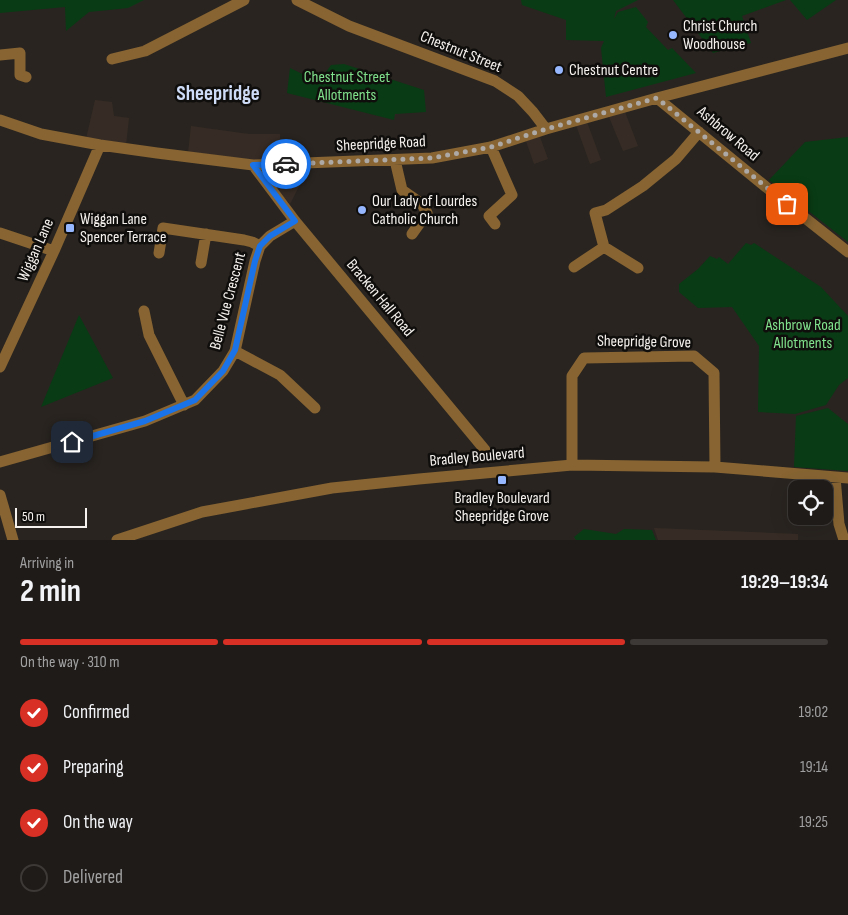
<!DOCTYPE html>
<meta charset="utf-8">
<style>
:root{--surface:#1f1b18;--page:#2c2825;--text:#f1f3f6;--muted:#a1a1a2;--line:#3c3937;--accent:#d93025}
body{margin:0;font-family:"Sofia Sans Condensed",sans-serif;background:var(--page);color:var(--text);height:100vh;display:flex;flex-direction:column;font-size:19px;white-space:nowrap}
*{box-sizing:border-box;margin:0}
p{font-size:16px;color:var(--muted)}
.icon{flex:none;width:28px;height:28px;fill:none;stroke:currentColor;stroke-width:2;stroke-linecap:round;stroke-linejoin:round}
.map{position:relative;height:540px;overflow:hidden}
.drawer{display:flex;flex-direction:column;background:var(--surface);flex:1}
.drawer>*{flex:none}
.fabs{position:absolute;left:788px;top:480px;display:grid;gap:10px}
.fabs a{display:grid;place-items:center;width:45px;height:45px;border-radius:10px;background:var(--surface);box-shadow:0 5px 20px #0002,0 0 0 1px var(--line);font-size:25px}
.scale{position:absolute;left:15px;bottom:12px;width:72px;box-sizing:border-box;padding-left:5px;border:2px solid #f4f1ee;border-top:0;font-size:14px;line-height:18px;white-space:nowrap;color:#f4f1ee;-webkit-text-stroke:4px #100e0c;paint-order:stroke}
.pin{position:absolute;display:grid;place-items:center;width:42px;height:42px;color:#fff;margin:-21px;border-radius:10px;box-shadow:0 2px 8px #0006}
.courier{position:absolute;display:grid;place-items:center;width:50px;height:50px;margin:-25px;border:4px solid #1a73e8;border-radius:50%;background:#fff;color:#222;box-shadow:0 1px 6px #0007}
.headline em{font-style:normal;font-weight:700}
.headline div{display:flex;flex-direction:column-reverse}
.headline{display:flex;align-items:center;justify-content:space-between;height:85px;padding:0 20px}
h1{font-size:32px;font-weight:700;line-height:38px}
.bar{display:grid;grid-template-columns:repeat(4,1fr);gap:8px 5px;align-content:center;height:60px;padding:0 20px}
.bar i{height:6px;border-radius:4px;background:var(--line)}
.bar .selected{background:var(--accent)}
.bar p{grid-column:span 4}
ol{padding:0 20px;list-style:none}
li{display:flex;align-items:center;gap:15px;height:55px}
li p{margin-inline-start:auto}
li .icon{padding:5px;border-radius:50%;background:var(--accent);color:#fff;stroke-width:4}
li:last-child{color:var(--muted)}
li i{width:28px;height:28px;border:2px solid var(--line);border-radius:50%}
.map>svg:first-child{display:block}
</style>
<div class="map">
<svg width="848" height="540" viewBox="0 0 848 540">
<rect width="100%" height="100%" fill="#292420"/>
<path fill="#372c25" d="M95,100L112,102L114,116L129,118L126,145L86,139Z
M625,112L638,146L623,151L609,117Z
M587,122L601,160L590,164L576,125Z
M191,126L249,134H280V165L309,167L290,204L277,190L254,161L188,153Z
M540,137L548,159L534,164L526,141Z
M654,528L798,534V540H658Z"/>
<path fill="#093c14" d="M0,0H144L128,8L89,12L66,31L65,7L0,13Z
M521,0H638L616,11L614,19L618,12L636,7L648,22L646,27L668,50L672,48L696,73L606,97L601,48L604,41L566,40V20L522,5Z
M673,0H786L742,16L751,43L713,53Z
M790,0H836L807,20Z
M344,64L424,90L426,112L395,114L394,120L287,93L290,68L319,82L331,65Z
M848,137V242L769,180L805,142Z
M746,243L751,245L754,243L821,287L848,316V378L839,385L826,405L795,414L758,412L759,346L732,307L698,308L679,292V284L698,269L710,256L717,259L719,257L728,264Z
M79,315L113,378L41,407Z
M828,408L848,424V471L794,467L796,416Z
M584,529L616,534L624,529L652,530L656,540H576L574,537Z"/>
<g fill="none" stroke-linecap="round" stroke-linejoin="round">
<path stroke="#876432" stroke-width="11" d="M297,0L349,26L495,81L518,96L533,112L546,129
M0,55L20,53V75L26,77
M112,59L145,51L244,0
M657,98L771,191L848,252
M0,120L41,134L100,145L157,153L253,165L432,158L491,147L546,129L657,98L848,48
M491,147L512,195L489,216L495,224
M395,160L402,190L422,204L427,213L412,234
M253,165L295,221L485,450
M0,233L54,251
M604,247L638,268
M159,253L163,228L244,240L252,242L260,246
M201,263L206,234
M574,267L604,247L595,213L606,210L643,186L676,159L699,132
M144,311L149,335L184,405
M235,351L280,375L315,408
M0,367L54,251L100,145
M0,462L145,421L195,400L223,371L235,351L255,261L260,246L270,236L295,221
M572,465V376L584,358L694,356L714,373L715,467
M835,477L839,524L844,540
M0,495L13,540
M117,540L202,512L332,488L419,479L572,465L715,467L848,478"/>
</g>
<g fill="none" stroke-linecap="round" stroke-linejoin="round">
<path stroke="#ada9a6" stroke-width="5" stroke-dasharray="0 9" d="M286,164L432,158L491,147L546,129L657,98L787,204"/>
<path stroke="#1a73e8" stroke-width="6" d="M72,442L145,421L195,400L223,371L235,350L255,261L260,246L270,236L295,221L253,165L286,164"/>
</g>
<g fill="#96b6fd" stroke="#100e0c" stroke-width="2">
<circle cx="673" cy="35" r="5"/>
<circle cx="559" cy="70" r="5"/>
<circle cx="362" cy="210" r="5"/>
<rect x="65" y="223" width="10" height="10" rx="2.5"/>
<rect x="497" y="475" width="10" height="10" rx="2.5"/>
</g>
<g text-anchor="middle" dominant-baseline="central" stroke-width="5" stroke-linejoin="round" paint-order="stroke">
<g font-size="16" fill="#f4f1ee" stroke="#100e0c" text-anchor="start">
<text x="683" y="26">Christ Church<tspan x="683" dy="18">Woodhouse</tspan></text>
<text x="569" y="70">Chestnut Centre</text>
<text x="372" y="201">Our Lady of Lourdes<tspan x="372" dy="18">Catholic Church</tspan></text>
<text x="80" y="219">Wiggan Lane<tspan x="80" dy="18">Spencer Terrace</tspan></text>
<text x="502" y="498" text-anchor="middle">Bradley Boulevard<tspan x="502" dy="18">Sheepridge Grove</tspan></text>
</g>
<g font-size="16" fill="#f4f1ee" stroke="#100e0c">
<text transform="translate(461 52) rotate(22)">Chestnut Street</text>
<text transform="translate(728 134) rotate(40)">Ashbrow Road</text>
<text transform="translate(381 144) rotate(-3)">Sheepridge Road</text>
<text transform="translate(36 250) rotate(-66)">Wiggan Lane</text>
<text transform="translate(380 298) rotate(50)">Bracken Hall Road</text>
<text transform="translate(228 301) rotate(-75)">Belle Vue Crescent</text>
<text transform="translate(644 342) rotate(1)">Sheepridge Grove</text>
<text transform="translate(477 457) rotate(-5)">Bradley Boulevard</text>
</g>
<g font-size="16" fill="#80e18c" stroke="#100e0c">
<text x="347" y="77">Chestnut Street<tspan x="347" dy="18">Allotments</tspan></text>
<text x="803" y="325">Ashbrow Road<tspan x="803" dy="18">Allotments</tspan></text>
</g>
<g font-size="21" font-weight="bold" fill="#cfdcf7" stroke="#100e0c">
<text x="218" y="93">Sheepridge</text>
</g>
</g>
</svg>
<div class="fabs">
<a><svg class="icon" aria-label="locate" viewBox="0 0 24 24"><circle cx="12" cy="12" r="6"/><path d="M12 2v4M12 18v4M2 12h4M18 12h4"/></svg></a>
</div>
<div class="scale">50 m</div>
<div class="pin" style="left:787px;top:204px;background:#ea580c"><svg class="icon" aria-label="bag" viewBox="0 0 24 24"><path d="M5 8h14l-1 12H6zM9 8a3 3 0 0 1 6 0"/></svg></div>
<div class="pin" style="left:72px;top:442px;background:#1f2937"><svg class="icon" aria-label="home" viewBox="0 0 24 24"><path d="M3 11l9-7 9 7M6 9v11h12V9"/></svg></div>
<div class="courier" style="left:286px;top:164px"><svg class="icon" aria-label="car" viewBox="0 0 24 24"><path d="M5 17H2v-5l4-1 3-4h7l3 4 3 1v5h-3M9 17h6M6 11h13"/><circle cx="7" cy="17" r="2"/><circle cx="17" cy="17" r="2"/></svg></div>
</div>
<section class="drawer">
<div class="headline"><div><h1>2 min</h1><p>Arriving in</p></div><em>19:29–19:34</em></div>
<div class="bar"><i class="selected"></i><i class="selected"></i><i class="selected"></i><i></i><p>On the way · 310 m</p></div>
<ol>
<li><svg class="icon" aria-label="check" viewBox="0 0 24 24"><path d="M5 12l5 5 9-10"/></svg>Confirmed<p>19:02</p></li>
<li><svg class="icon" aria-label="check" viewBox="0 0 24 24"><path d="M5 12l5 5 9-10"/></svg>Preparing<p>19:14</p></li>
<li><svg class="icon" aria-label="check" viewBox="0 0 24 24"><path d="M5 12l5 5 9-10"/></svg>On the way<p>19:25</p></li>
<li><i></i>Delivered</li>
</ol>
</section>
